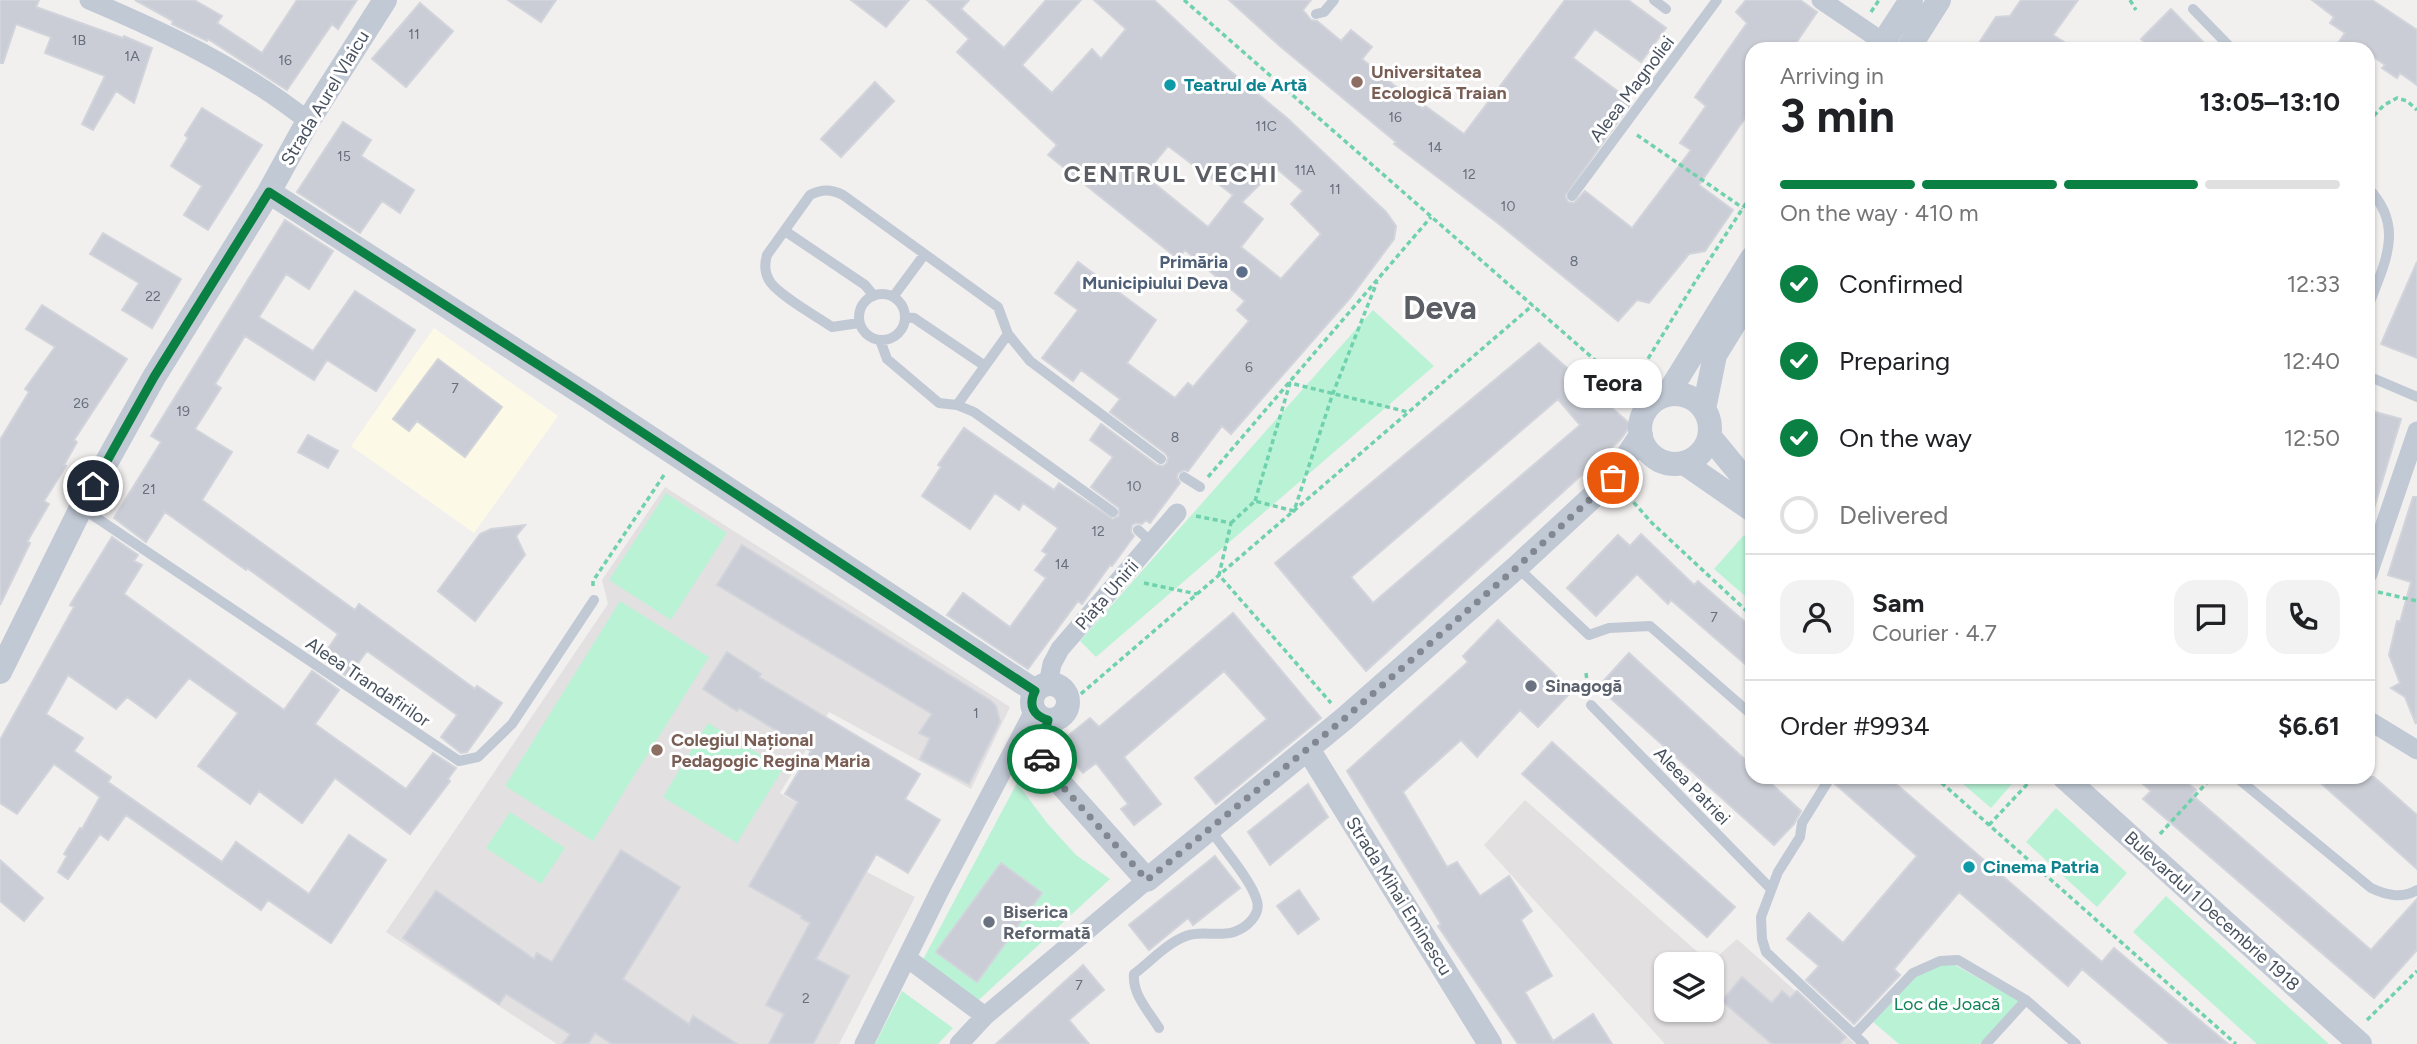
<!DOCTYPE html>
<meta charset="utf-8">
<style>
:root{--surface:#fff;--page:#f2f2f2;--text:#202124;--muted:#757577;--line:#e0e0e0;--accent:#0b8043}
body{margin:0;font-family:Figtree,sans-serif;background:var(--page);color:var(--text);height:100vh;display:flex;flex-direction:column;font-size:26px;white-space:nowrap}
*{box-sizing:border-box;margin:0}
p{font-size:23px;color:var(--muted)}
.icon{flex:none;width:38px;height:38px;fill:none;stroke:currentColor;stroke-width:2;stroke-linecap:round;stroke-linejoin:round}
.map{position:relative;flex:1;overflow:hidden}
.side{position:absolute;left:1745px;top:42px;width:630px;height:742px;display:flex;flex-direction:column;background:var(--surface);border-radius:21px;box-shadow:0 2px 5px #0004}
.side>*{flex:none}
.fabs{position:absolute;left:1654px;top:952px;display:grid;gap:14px}
.fabs a{display:grid;place-items:center;width:70px;height:70px;border-radius:14px;background:var(--surface);box-shadow:0 2px 5px #0004;font-size:35px}
.pin{position:absolute;display:grid;place-items:center;width:60px;height:60px;color:#fff;margin:-30px;border:4px solid #fff;border-radius:50%;box-shadow:0 2px 7px #0007}
.courier{position:absolute;display:grid;place-items:center;width:70px;height:70px;margin:-35px;border:5px solid #0b8043;border-radius:50%;background:#fff;color:#222;box-shadow:0 2px 9px #0007}
.bubble{position:absolute;height:49px;border-radius:21px;background:var(--surface);box-shadow:0 2px 5px #0004;font-size:23px;font-weight:700;line-height:49px;text-align:center}
.summary em{font-style:normal;font-weight:700}
.summary div{display:flex;flex-direction:column-reverse}
.summary{display:flex;align-items:center;justify-content:space-between;height:119px;padding:0 35px}
h1{font-size:46px;font-weight:700;line-height:52px}
.bar{display:grid;grid-template-columns:repeat(4,1fr);gap:10px 7px;align-content:center;height:84px;padding:0 35px}
.bar i{height:9px;border-radius:5px;background:var(--line)}
.bar .selected{background:var(--accent)}
.bar p{grid-column:span 4}
.line{display:flex;align-items:center;gap:18px;padding:0 35px;border-top:2px solid var(--line)}
.line div{flex:1}
.round{display:grid;place-items:center;flex:none;width:74px;height:74px;border-radius:21px;background:var(--page)}
ol{padding:0 35px;list-style:none}
li{display:flex;align-items:center;gap:21px;height:77px}
li p{margin-inline-start:auto}
li .icon{padding:7px;border-radius:50%;background:var(--accent);color:#fff;stroke-width:4}
li:last-child{color:var(--muted)}
li i{width:38px;height:38px;border:4px solid var(--line);border-radius:50%}
.map>svg:first-child{display:block}
</style>
<div class="map">
<svg width="2417" height="1044" viewBox="0 0 2417 1044">
<rect width="100%" height="100%" fill="#f2efef"/>
<path fill="#fdf9e7" d="M434,328L558,416L474,533L351,446Z"/>
<path fill="#e3e0e1" fill-rule="evenodd" d="M665,487L1010,707L971,789L829,712L780,793L843,830L849,841L876,857L867,872L915,897L839,1044H557L386,932L608,604L602,580Z
M1525,800L1710,963L1737,939L1855,1044H1665L1484,845ZM1666,964H1712V1010H1666Z"/>
<path fill="#baf2d6" d="M1373,310L1434,366L1096,657L1080,641Z
M666,493L727,533L671,620L609,580Z
M1744,535L1752,541V602L1714,569Z
M620,601L709,657L593,841L505,786Z
M708,723L783,769L737,843L663,797Z
M1955,777H2018L1991,808Z
M1017,783L1047,823L1076,855L1110,879L968,1010L918,969Z
M2056,808L2127,873L2097,907L2026,842Z
M510,812L565,848L541,884L486,848Z
M2166,896L2329,1044H2257L2133,932Z
M1940,965H1955L2021,1002L1980,1044H1899L1873,1022L1916,976Z
M902,991L953,1028L938,1044H875Z"/>
<path fill="#cacdd5" stroke="#d2d4db" stroke-width="2" fill-rule="evenodd" d="M0,0H39L36,7L123,38L124,36L152,48L134,103L116,91L93,130L82,124L105,76L45,53L51,37L16,24L3,63H0Z
M135,0H194L222,16L217,23L262,53L297,0H357L338,29L332,24L287,90L208,39L207,41L172,24L173,21Z
M508,0H556L541,22Z
M851,0H909L886,27Z
M927,0H969L961,9L1004,48L1046,0H1081L1022,65L1052,93L1092,49L1101,59L1126,29L1094,0H1154L1229,70L1287,118L1386,212L1396,226L1394,239L1350,298L1231,434L1222,426L1188,471L1184,470L1178,473L1177,477L1180,483L1150,523L1146,520L1142,524L1136,523L1132,525L1131,532L1134,536L1112,566L1110,565L1082,604L1078,601L1028,669L947,615L963,593L1010,627L1046,578L1035,570L1047,554L1042,551L1058,528L1023,503L1019,510L995,493L970,529L922,496L941,467L938,465L964,428L1054,490L1059,483L1113,519L1119,516V508L1091,487L1113,457L1090,440L1101,424L1157,465L1163,466L1167,463L1168,457L1165,453L1110,412L1120,399L1081,370L1073,381L1042,358L1078,310L1055,293L1078,262L1156,320L1127,363L1175,398L1188,383L1193,387L1249,321L1237,310L1245,301L1185,250L1178,259L1048,155L1057,145L957,52L969,39ZM1168,146L1233,195L1208,227L1144,175ZM1276,168L1303,191L1291,204L1321,234L1281,279L1241,247L1263,219L1242,202Z
M1229,0H1311L1303,10L1311,20L1317,21L1341,41L1351,30L1372,47L1362,59L1423,109L1425,106L1464,134L1565,0H1628L1666,28L1641,62L1595,29L1573,58L1632,102L1565,196L1568,202L1574,203L1585,191L1632,228L1691,150L1680,143L1706,106L1695,97L1747,23L1736,12L1746,0H1800L1817,12L1792,49H1752V108L1699,185L1733,210L1705,251L1689,254L1649,303L1637,300L1618,321L1499,224L1394,144L1396,142L1281,47Z
M2021,0H2078L2053,35L2075,49H1975L1996,17L2010,16Z
M2312,0H2372L2417,30V85L2400,73L2397,78L2382,68L2385,65L2368,53V49H2334L2345,33L2330,23L2334,17Z
M420,3L453,31L406,87L372,59Z
M2171,9L2210,49H2151L2141,39Z
M875,82L894,101L841,157L821,139Z
M202,108L262,145L208,230L184,215L202,186L171,166L188,138L185,135Z
M343,122L371,140L361,156L414,190L400,213L382,201L360,233L297,192Z
M285,220L333,251L309,289L286,274L259,317L313,351L355,291L415,330L376,391L327,360L314,380L245,336L215,384L221,388L195,429L232,452L202,500L355,610L359,604L475,689L477,686L502,703L467,752L461,753L441,737L457,715L367,651L348,677L321,659L338,634L247,568L246,570L165,512L146,542L114,518L161,442L151,436Z
M103,233L181,279L152,328L122,310L139,283L90,254Z
M2417,262V358L2381,344Z
M42,305L127,359L74,440L77,442L64,465L66,466L44,501L49,504L27,542L30,543L0,605V440L29,392L25,389L55,347L26,329Z
M1539,343L1631,425L1620,440L1366,671L1275,563ZM1558,399L1580,425L1373,603L1351,577Z
M438,359L502,407L465,457L417,421L409,431L393,419Z
M2368,410L2401,419L2372,515H2368Z
M308,435L338,451L328,468L298,452Z
M2413,497H2417L2416,724L2405,697L2391,688L2400,683L2389,655L2397,621L2400,622L2411,582L2388,575Z
M525,525L516,536L525,555L475,621L438,591L480,534L491,529Z
M1641,534L1694,585L1698,581L1752,628V670L1671,600L1668,604L1637,574L1596,616L1567,588L1618,535L1630,546Z
M112,537L138,555L134,561L142,565L124,594L284,710L312,671L339,690L315,724L406,789L433,753L456,768L448,779L450,781L410,834L335,778L302,823L259,791L250,804L198,766L238,713L189,678L156,718L127,697L116,709L68,675L46,714L83,738L74,751L111,777L108,782L222,862L236,842L309,894L349,835L386,860L331,943L268,900L261,910L126,815L108,840L100,834L68,879L58,872L67,856L64,854L80,828L82,829L100,797L54,764L17,814L0,803V740L74,607L70,605Z
M742,545L991,701L996,706L1000,722L969,784L920,759L930,738L919,733L932,714L717,585Z
M1233,613L1321,718L1216,804L1195,778L1267,719L1224,671L1124,757L1161,804L1134,825L1121,809L1128,804L1096,763L1083,773L1058,744L1090,718L1099,727Z
M1498,620L1572,691L1538,727L1520,710L1477,757L1461,740L1403,792L1447,867L1457,862L1480,896L1509,876L1532,911L1521,920L1552,976L1525,992L1553,1041L1593,1014L1612,1044H1518L1438,926L1441,924L1347,771L1468,662L1463,656Z
M727,652L761,674L759,677L920,774L905,799L940,820L908,873L876,854L816,959L849,976L813,1044H769L784,1014L766,1005L810,923L801,918L802,916L749,886L798,802L785,794L811,751L739,708L737,711L703,689Z
M1629,653L1752,766V777H1764L1801,811L1794,824L1774,845L1598,687Z
M1552,742L1735,907L1707,937L1522,774Z
M1834,777H1888L2102,962L2114,948L2228,1044H2170L2082,969L2068,986L1959,892L1894,969L1900,975L1854,1024L1806,980L1819,966L1787,939L1809,913L1843,943L1917,856L1835,784Z
M2135,777H2180L2196,790L2192,795L2371,950L2417,899V950L2374,998L2143,799L2151,791Z
M2314,777H2374L2417,815V869Z
M1308,784L1328,817L1270,865L1248,832Z
M621,850L680,887L623,979L689,1024L693,1016L737,1044H612L595,1033L588,1044H563L570,1034L506,994L499,1004L403,938L436,891L534,959L537,953L552,962Z
M1215,856L1240,888L1193,925L1188,918L1149,950L1129,925Z
M0,860L43,898L24,921L0,901Z
M1001,863L1042,893L977,982L936,952Z
M1299,890L1319,919L1298,934L1277,906Z
M1083,965L1104,990L1069,1020L1089,1044H996Z
M1742,977L1772,1003L1782,991L1790,998L1797,991L1846,1037L1839,1044H1772L1722,1001Z"/>
<g fill="none" stroke-linecap="round" stroke-linejoin="round">
<path stroke="#70d2ac" stroke-width="3.5" stroke-dasharray="5 3.5" stroke-linecap="butt" d="M1184,0L1644,403
M2130,0L2136,10
M1871,12L1879,0
M2368,122L2384,105L2397,98L2407,101L2417,110
M1637,135L1743,208
M1653,373L1646,362L1695,282L1752,194
M1208,477L1431,217
M1628,496L1652,523L1752,616
M1255,501L1290,383L1408,412
M1196,516L1231,523L1219,575L1331,703
M1231,523L1255,501L1294,511L1333,393L1377,282
M1144,583L1197,594
M593,586V581L664,475
M2378,592L2417,601
M1586,673L1588,689
M1068,705L1533,305
M1935,777L2236,1044
M1989,825L2034,777
M2160,834L2212,777
M2367,1020L2417,971"/>
<path stroke="#c1c9d5" stroke-width="10" d="M1654,0L1666,9
M2193,9L2232,49
M1316,14L1324,12L1334,0
M2368,188C2406,227 2384,264 2368,307
M1572,196L1717,0
M785,231L865,285L874,296
M859 317a23 23 0 1 1 46 0a23 23 0 1 1-46 0Z
M893,297L924,255
M905,317L914,318L985,366
M859,323L832,327C816,316 782,297 771,283C765,275 764,265 767,255L810,195C822,189 831,189 843,195L998,307L1008,334L1030,361L1161,459
M880,340L887,359L939,403L957,405L974,412L1113,512
M2368,376L2417,397
M957,405L1008,334
M1184,477L1200,487
M82,508L459,761L478,757L512,724L594,600
M1138,530L1152,543
M1517,567L1589,635L1609,628L1650,626L1752,715
M1591,705L1771,889
M1823,777L1828,781L1802,823L1800,837L1778,872L1761,917L1762,939L1766,952L1864,1044
M2236,777L2371,888C2386,895 2401,899 2417,890
M1159,1028C1149,1012 1132,994 1134,974C1150,962 1167,943 1186,936C1201,930 1218,937 1234,932C1246,928 1261,915 1257,901C1252,881 1222,847 1210,829
M1854,1035L1913,973L1940,961L1958,960L2026,1000L2076,1044
M1986,1044L2026,1000"/>
<path stroke="#c1c9d5" stroke-width="19" d="M89,0C167,33 241,68 308,121
M1821,0L1883,42
M2368,574L2417,431
M1048,684L1052,664L1060,649L1177,513
M2368,720L2417,750
M907,958L985,1016
M864,1044L940,890L1034,711
M959,1044L985,1016L1147,880"/>
<path stroke="#c1c9d5" stroke-width="24" d="M1879,49L1911,0
M1908,49L1939,0
M269,192L593,400L1035,691
M1640 429a35 35 0 1 1 70 0a35 35 0 1 1-70 0Z
M1667,395L1752,258
M1704,409L1715,355L1752,295
M1710,437L1752,488
M1684,463L1752,510
M0,672L81,508L154,377L269,192L308,121L385,0
M1032 702a18 18 0 1 1 36 0a18 18 0 1 1-36 0Z
M1048,720L1040,746L1044,765L1147,880L1344,719L1517,567L1613,478L1641,435
M1308,749L1490,1044
M2064,777L2360,1044"/>
</g>
<g fill="none" stroke-linecap="round" stroke-linejoin="round">
<path stroke="#828891" stroke-width="7" stroke-dasharray="0 12.6" d="M1042,759L1054,777L1147,880L1344,719L1517,567L1613,478"/>
<path stroke="#0b8043" stroke-width="9" d="M93,486L154,377L269,192L593,400L1035,691C1028,705 1033,716 1048,720L1041,746L1042,759"/>
</g>
<g fill="#8d6e63" stroke="#fff" stroke-width="2.5">
<circle cx="1357" cy="82" r="7"/>
<circle cx="657" cy="750" r="7"/>
</g>
<g fill="#0f9aa8" stroke="#fff" stroke-width="2.5">
<circle cx="1170" cy="85" r="7"/>
<circle cx="1969" cy="867" r="7"/>
</g>
<circle fill="#5c6f8a" stroke="#fff" stroke-width="2.5" cx="1242" cy="272" r="7"/>
<g fill="#6b7280" stroke="#fff" stroke-width="2.5">
<circle cx="1531" cy="686" r="7"/>
<circle cx="989" cy="922" r="7"/>
</g>
<g text-anchor="middle" dominant-baseline="central" stroke-width="6" stroke-linejoin="round" paint-order="stroke">
<g font-size="14" fill="#676f7c">
<text x="414" y="34">11</text>
<text x="79" y="40">1B</text>
<text x="132" y="56">1A</text>
<text x="285" y="60">16</text>
<text x="1395" y="117">16</text>
<text x="1266" y="126">11C</text>
<text x="1435" y="147">14</text>
<text x="344" y="156">15</text>
<text x="1305" y="170">11A</text>
<text x="1469" y="174">12</text>
<text x="1335" y="189">11</text>
<text x="1508" y="206">10</text>
<text x="1574" y="261">8</text>
<text x="153" y="296">22</text>
<text x="1249" y="367">6</text>
<text x="455" y="388">7</text>
<text x="81" y="403">26</text>
<text x="183" y="411">19</text>
<text x="1175" y="437">8</text>
<text x="1134" y="486">10</text>
<text x="149" y="489">21</text>
<text x="1098" y="531">12</text>
<text x="1062" y="564">14</text>
<text x="1714" y="617">7</text>
<text x="976" y="713">1</text>
<text x="1079" y="985">7</text>
<text x="806" y="998">2</text>
</g>
<g font-size="18" font-weight="bold" fill="#785e54" stroke="#fff" text-anchor="start">
<text x="1371" y="72">Universitatea<tspan x="1371" dy="21">Ecologică Traian</tspan></text>
<text x="671" y="740">Colegiul Național<tspan x="671" dy="21">Pedagogic Regina Maria</tspan></text>
</g>
<g font-size="18" font-weight="bold" fill="#0d838f" stroke="#fff" text-anchor="start">
<text x="1184" y="85">Teatrul de Artă</text>
<text x="1983" y="867">Cinema Patria</text>
</g>
<g font-size="18" fill="#46505e" stroke="#fff">
<text transform="translate(1632 89) rotate(-53)">Aleea Magnoliei</text>
<text transform="translate(325 98) rotate(-59)">Strada Aurel Vlaicu</text>
<text transform="translate(1107 595) rotate(-49)">Piața Unirii</text>
<text transform="translate(368 682) rotate(34)">Aleea Trandafirilor</text>
<text transform="translate(1692 786) rotate(46)">Aleea Patriei</text>
<text transform="translate(1399 896) rotate(58)">Strada Mihai Eminescu</text>
<text transform="translate(2212 911) rotate(42)">Bulevardul 1 Decembrie 1918</text>
</g>
<g font-size="18" font-weight="bold" fill="#4e5e75" stroke="#fff" text-anchor="end">
<text x="1228" y="262">Primăria<tspan x="1228" dy="21">Municipiului Deva</tspan></text>
</g>
<g font-size="18" font-weight="bold" fill="#5b616d" stroke="#fff" text-anchor="start">
<text x="1545" y="686">Sinagogă</text>
<text x="1003" y="912">Biserica<tspan x="1003" dy="21">Reformată</tspan></text>
</g>
<g font-size="18" fill="#118457" stroke="#fff">
<text x="1947" y="1004">Loc de Joacă</text>
</g>
<g font-size="24" font-weight="bold" letter-spacing="2" fill="#5b5e64" stroke="#fff">
<text x="1171" y="173">CENTRUL VECHI</text>
</g>
<g font-size="32" font-weight="bold" fill="#5b5e64" stroke="#fff">
<text x="1440" y="308">Deva</text>
</g>
</g>
</svg>
<div class="fabs">
<a><svg class="icon" aria-label="layers" viewBox="0 0 24 24"><path d="M12 4l9 5-9 5-9-5zM3 14l9 5 9-5"/></svg></a>
</div>
<div class="pin" style="left:1613px;top:478px;background:#ea580c"><svg class="icon" aria-label="bag" viewBox="0 0 24 24"><path d="M5 8h14l-1 12H6zM9 8a3 3 0 0 1 6 0"/></svg></div>
<div class="pin" style="left:93px;top:486px;background:#1f2937"><svg class="icon" aria-label="home" viewBox="0 0 24 24"><path d="M3 11l9-7 9 7M6 9v11h12V9"/></svg></div>
<div class="courier" style="left:1042px;top:759px"><svg class="icon" aria-label="car" viewBox="0 0 24 24"><path d="M5 17H2v-5l4-1 3-4h7l3 4 3 1v5h-3M9 17h6M6 11h13"/><circle cx="7" cy="17" r="2"/><circle cx="17" cy="17" r="2"/></svg></div>
<div class="bubble" style="left:1564px;top:359px;width:98px">Teora</div>
<section class="side">
<div class="summary"><div><h1>3 min</h1><p>Arriving in</p></div><em>13:05–13:10</em></div>
<div class="bar"><i class="selected"></i><i class="selected"></i><i class="selected"></i><i></i><p>On the way · 410 m</p></div>
<ol>
<li><svg class="icon" aria-label="check" viewBox="0 0 24 24"><path d="M5 12l5 5 9-10"/></svg>Confirmed<p>12:33</p></li>
<li><svg class="icon" aria-label="check" viewBox="0 0 24 24"><path d="M5 12l5 5 9-10"/></svg>Preparing<p>12:40</p></li>
<li><svg class="icon" aria-label="check" viewBox="0 0 24 24"><path d="M5 12l5 5 9-10"/></svg>On the way<p>12:50</p></li>
<li><i></i>Delivered</li>
</ol>
<div class="line" style="height:126px"><a class="round"><svg class="icon" aria-label="person" viewBox="0 0 24 24"><circle cx="12" cy="8" r="4"/><path d="M4 21q1-7 8-7t8 7"/></svg></a><div><b>Sam</b><p>Courier · 4.7</p></div><a class="round"><svg class="icon" aria-label="chat" viewBox="0 0 24 24"><path d="M4 5h16v11H9l-5 4z"/></svg></a><a class="round"><svg class="icon" aria-label="phone" viewBox="0 0 24 24"><path d="M5 4h4l2 5-3 2q2 4 5 5l2-3 5 2v4C11 20 4 13 5 4z"/></svg></a></div>
<div class="line" style="height:91px"><div>Order #9934</div><b>$6.61</b></div>
</section>
</div>
